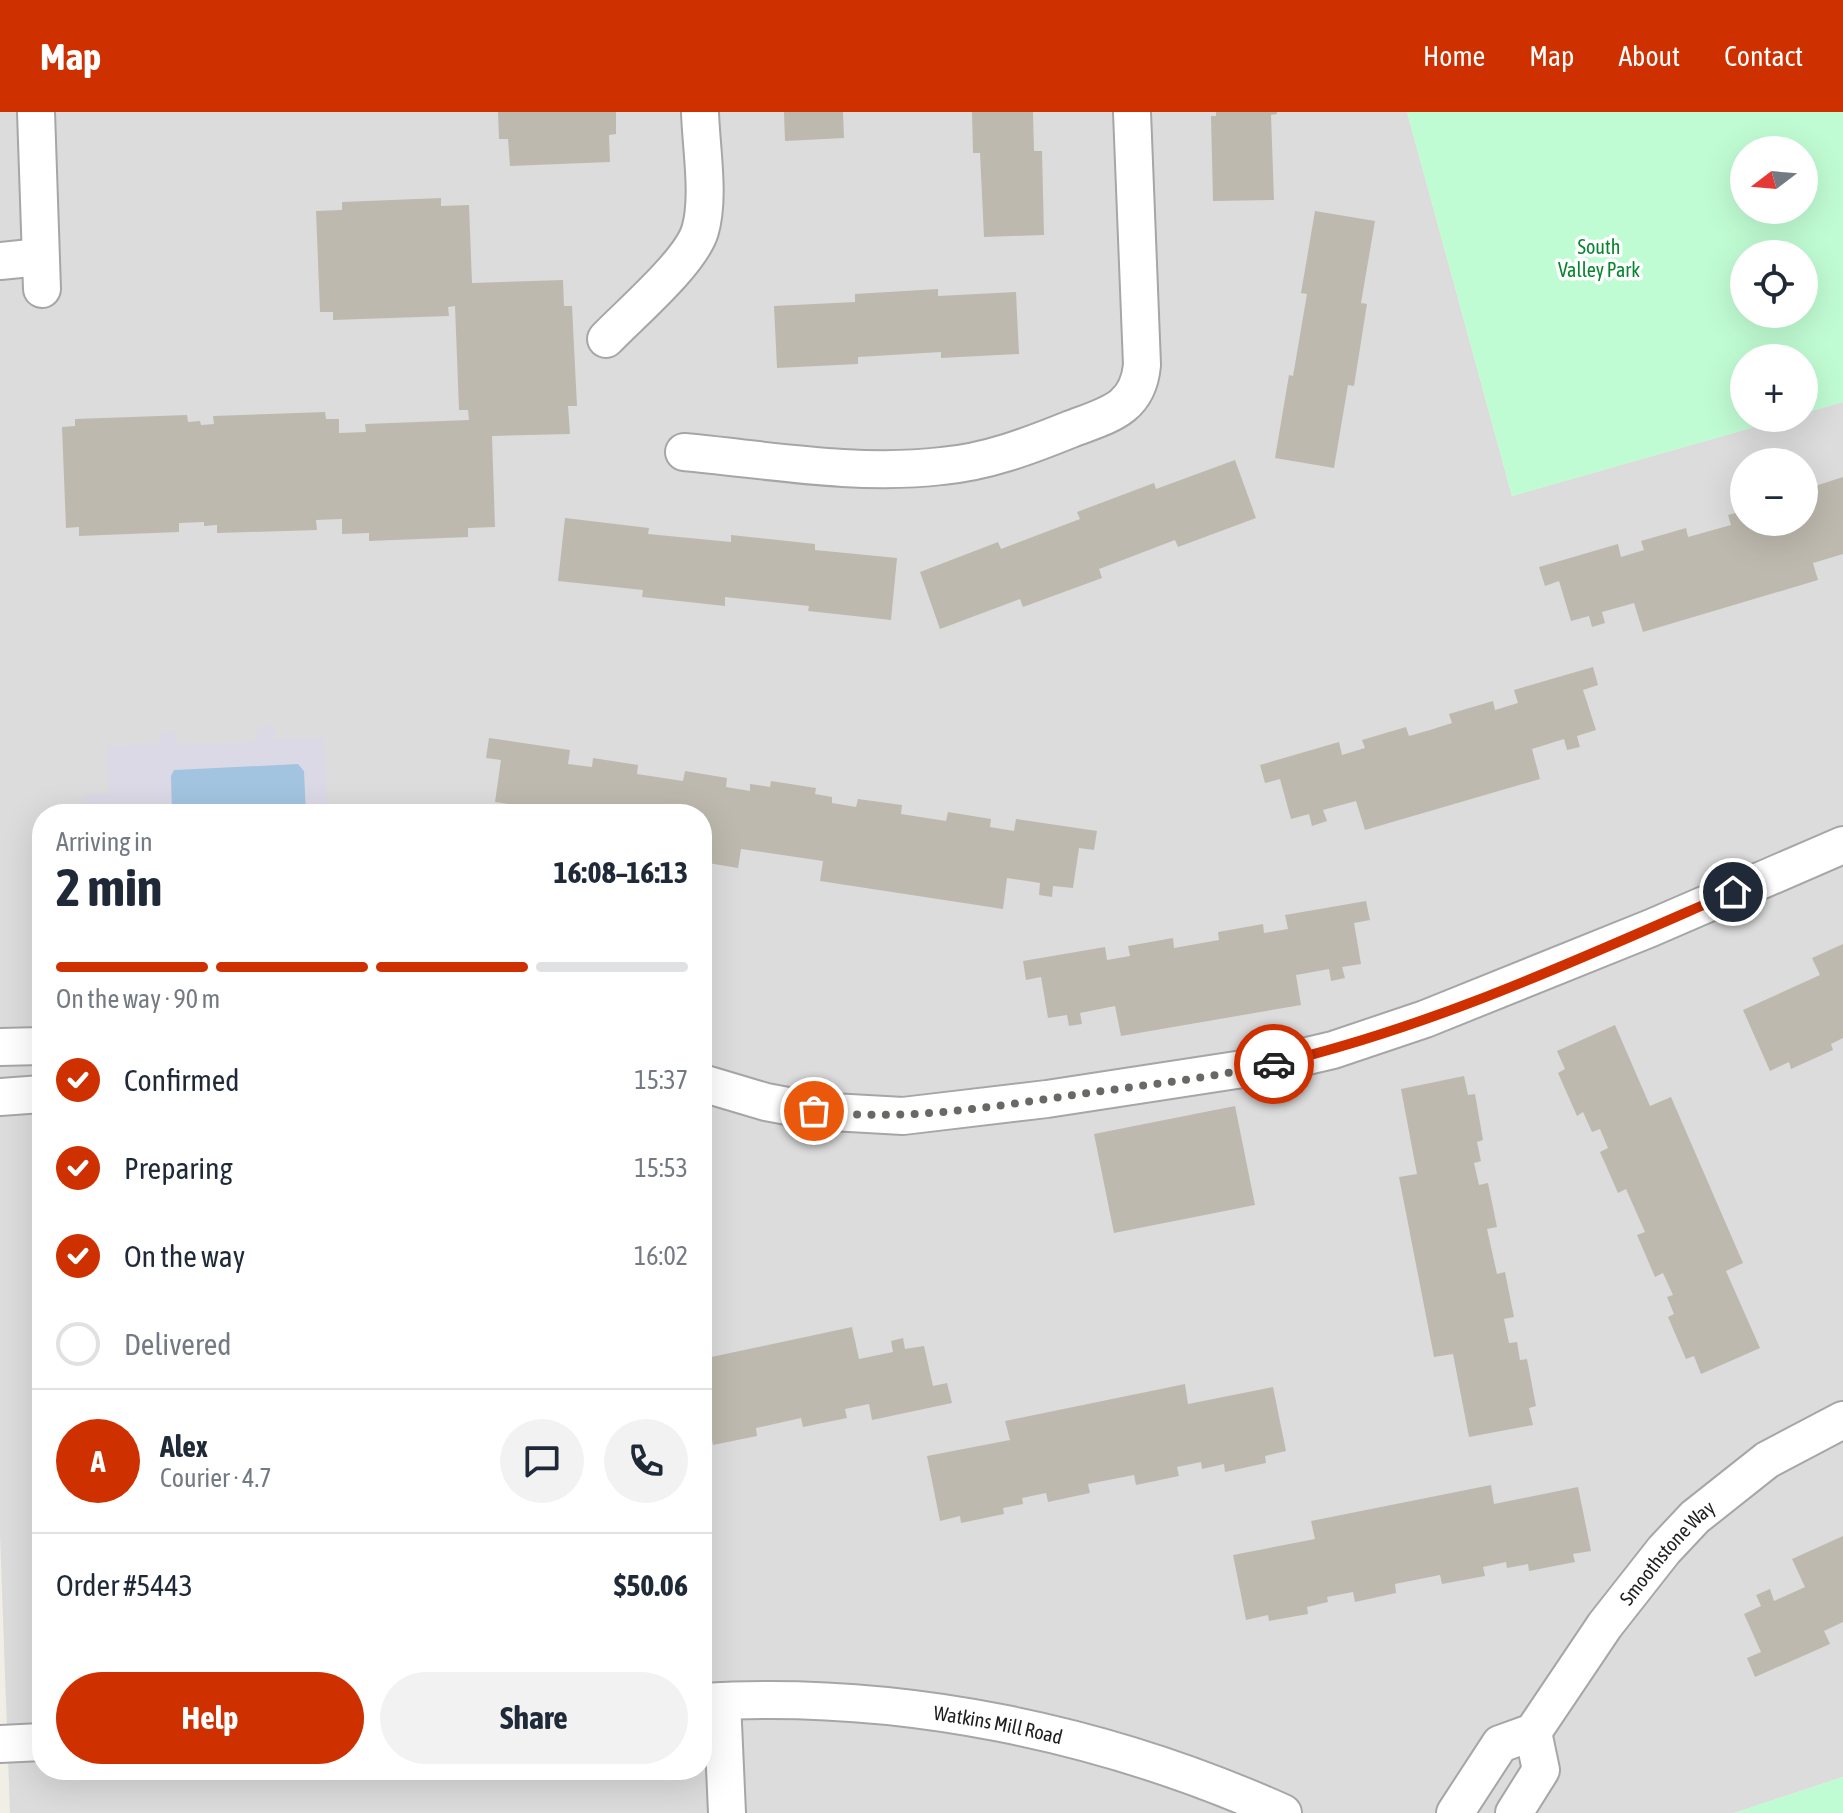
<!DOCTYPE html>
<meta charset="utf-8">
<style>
:root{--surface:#fff;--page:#f2f2f3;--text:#1f2937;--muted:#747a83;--line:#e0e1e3;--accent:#cf3000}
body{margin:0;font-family:"Asap Condensed",sans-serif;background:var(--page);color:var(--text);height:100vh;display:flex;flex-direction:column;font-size:30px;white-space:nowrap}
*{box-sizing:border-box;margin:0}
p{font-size:26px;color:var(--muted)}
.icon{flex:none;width:44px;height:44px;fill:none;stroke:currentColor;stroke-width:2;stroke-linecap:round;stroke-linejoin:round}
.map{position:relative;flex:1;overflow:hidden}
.side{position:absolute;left:32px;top:692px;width:680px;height:976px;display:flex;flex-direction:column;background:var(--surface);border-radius:32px;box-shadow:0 8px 32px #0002}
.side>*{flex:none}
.needle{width:52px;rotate:254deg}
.buttons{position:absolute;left:1730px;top:24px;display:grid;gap:16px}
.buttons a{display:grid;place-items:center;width:88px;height:88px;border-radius:50%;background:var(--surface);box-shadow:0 8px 32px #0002;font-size:40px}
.pin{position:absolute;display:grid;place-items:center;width:68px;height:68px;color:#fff;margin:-34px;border:4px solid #fff;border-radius:50%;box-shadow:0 2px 8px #0007}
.courier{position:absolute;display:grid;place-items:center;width:80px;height:80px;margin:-40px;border:6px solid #cf3000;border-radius:50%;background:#fff;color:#222;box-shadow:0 2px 10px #0007}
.head em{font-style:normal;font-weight:700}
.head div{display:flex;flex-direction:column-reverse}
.head{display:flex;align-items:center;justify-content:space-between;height:136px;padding:0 24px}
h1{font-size:52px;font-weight:700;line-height:60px}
.bar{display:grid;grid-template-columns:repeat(4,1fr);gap:12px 8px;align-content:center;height:96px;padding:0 24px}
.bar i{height:10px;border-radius:6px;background:var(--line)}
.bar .current{background:var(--accent)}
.bar p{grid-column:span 4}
.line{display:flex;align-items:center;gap:20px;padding:0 24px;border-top:2px solid var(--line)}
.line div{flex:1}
.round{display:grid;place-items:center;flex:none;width:84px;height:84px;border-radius:42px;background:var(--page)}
ol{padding:0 24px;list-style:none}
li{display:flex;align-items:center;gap:24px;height:88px}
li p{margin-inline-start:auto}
li .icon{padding:8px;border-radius:50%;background:var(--accent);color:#fff;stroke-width:4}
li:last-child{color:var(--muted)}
li i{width:44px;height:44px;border:4px solid var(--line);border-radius:50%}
.primary-button{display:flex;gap:16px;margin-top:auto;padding:16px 24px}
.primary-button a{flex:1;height:92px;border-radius:48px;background:var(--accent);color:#fff;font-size:32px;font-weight:700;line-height:92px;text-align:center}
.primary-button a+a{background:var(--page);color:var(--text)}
header{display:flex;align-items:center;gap:48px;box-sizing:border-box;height:112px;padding:0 40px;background:var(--accent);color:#fff}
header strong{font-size:38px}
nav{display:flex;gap:44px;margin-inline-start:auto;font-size:28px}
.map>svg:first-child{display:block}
</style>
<header>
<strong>Map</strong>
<nav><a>Home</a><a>Map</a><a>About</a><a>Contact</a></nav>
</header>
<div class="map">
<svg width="1843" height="1701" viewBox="0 0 1843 1701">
<rect width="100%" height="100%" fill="#f1efe5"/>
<path fill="#dddcdc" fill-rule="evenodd" d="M0,0H1407L1512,384L1786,306H1804V301L1843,290V1665L1734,1701H10L0,1424ZM1744,350H1804V410H1744ZM42,702H702V1658H42Z"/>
<path fill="#c0fcd3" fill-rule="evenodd" d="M1407,0H1843V290L1804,301V246H1744V306H1786L1512,384ZM1744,38H1804V98H1744ZM1744,142H1804V202H1744Z
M1843,1665V1701H1734Z"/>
<path fill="#dcd9e6" d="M275,614V627L324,626L328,702H306L304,659H172V702H84L83,683L109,682L107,634L159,632V621L176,620L177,633L257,630V615Z"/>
<path fill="#a3c4e0" d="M298,652L304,659L306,702H172L171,664L174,658Z"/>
<path fill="#beb9ae" d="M498,0H616V22L609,23L610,50L510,54L508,27H499Z
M784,0H843L844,26L785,29Z
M972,0H1033L1034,39H1042L1044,123L984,125L980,41H973Z
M1216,0H1277V2L1271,3L1274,88L1213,89L1211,4H1216Z
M441,86V94L469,93L472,171L563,168L564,194H572L577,294H568L570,322L492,324L495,415L468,416V425L369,429V421L342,422V407L316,408L317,418L217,421V413L204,414V410L179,411V420L79,424V415L66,416L62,315L75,314V307L187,303L188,310L200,309L201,313L214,312L213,304L325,300L326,307H339V321L366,320L365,312L469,308L468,298H459L455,194L448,195L449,204L333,208V200H320L316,99L342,98V90Z
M1315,99L1375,109L1361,191L1367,192L1354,274L1348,273L1334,356L1275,346L1289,263L1293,264L1307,182L1301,181Z
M938,177V184L1016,180L1019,242L941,246V240L858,245V252L777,256L774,194L855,190V182Z
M1235,348L1256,406L1178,435L1175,428L1099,457L1102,466L1023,495L1020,487L940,517L920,460L998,430L1001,437L1080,407L1077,400L1154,371L1156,377Z
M1843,365V442L1813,451L1818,468L1643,520L1634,491L1602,500L1605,511L1592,515L1589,504L1571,509L1559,469L1545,474L1539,455L1618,432L1621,445L1644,438L1641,429L1686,416L1688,425L1731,413L1728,403L1744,399V410H1804V384L1813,381L1812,375Z
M565,406L649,416L648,422L731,430V423L815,432V438L897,446L891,508L808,499L809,494L725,485V494L642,485L643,478L558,469Z
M1593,555L1598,573L1583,578L1596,618L1577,624L1580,635L1567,638L1564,627L1532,637L1540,667L1365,718L1356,689L1323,698L1327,709L1312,714L1309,702L1291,707L1280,667L1265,671L1260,653L1339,630L1342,643L1365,636L1362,628L1406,615L1409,624L1430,618L1452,611L1449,602L1493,589L1495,598L1518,591L1514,578Z
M489,626L570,638L568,652L592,655L593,646L638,653L637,662L683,669L685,659L727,666L726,675L750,679V672L770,675L771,669L816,676L815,682L832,685V691L856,695L858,687L902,693L901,702L946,709L948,700L991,707L990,715L1014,719L1016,707L1097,719L1094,738L1079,736L1073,776L1053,774L1052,785L1039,783L1040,771L1007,766L1003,797L820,769L823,749L741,737L738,756L702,750V702H560L561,700L527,695L526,702H513L514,693L495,690L501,648L486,646Z
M1366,789L1370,808L1354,811L1361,852L1342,855L1345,866L1331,869L1329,857L1296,863L1301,893L1121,924L1115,894L1080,901L1082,912L1069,914L1067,903L1048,906L1041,865L1026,868L1023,849L1105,835L1107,848L1130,844L1128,834L1173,826L1174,836L1219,828L1218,820L1263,812L1264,821L1288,817L1285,803Z
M1843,832V926L1831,932L1833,938L1791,957L1789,950L1770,959L1743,898L1820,863L1812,846Z
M1615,913L1650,994L1671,985L1743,1151L1726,1159L1760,1236L1701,1262L1694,1244L1686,1247L1668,1205L1674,1202L1667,1185L1673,1183L1663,1161L1655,1165L1637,1123L1645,1120L1626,1077L1618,1081L1600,1040L1608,1036L1600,1017L1592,1020L1583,1000L1577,1004L1558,961L1565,957L1557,939Z
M1464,964L1468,983L1475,982L1483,1028L1477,1030L1481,1049L1474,1051L1479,1073L1488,1071L1497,1115L1487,1117L1497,1162L1505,1160L1514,1205L1504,1207L1509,1231L1517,1230L1520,1248L1527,1247L1536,1294L1529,1296L1533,1313L1469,1325L1453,1242L1434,1245L1399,1065L1417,1062L1401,977Z
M1235,994L1255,1093L1114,1121L1094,1022Z
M852,1215L859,1247L893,1240L891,1229L903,1226L905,1237L924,1234L933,1274L947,1271L952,1291L872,1308L869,1292L845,1297L847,1306L803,1315L801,1306L756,1316L757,1324L713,1333L711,1324L702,1326V1247Z
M1185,1272L1188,1292L1273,1275L1286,1339L1265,1344L1266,1351L1225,1360L1224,1352L1202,1357L1201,1350L1177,1355L1179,1364L1136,1373L1134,1363L1088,1372L1090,1381L1048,1390L1046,1381L1022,1386L1023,1392L1003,1396L1004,1402L961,1411L960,1404L940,1409L927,1344L1010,1328L1005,1309Z
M1491,1373L1494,1392L1578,1375L1591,1439L1573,1442L1575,1450L1529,1459L1528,1452L1507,1456L1506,1450L1483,1455L1485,1464L1442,1472L1440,1463L1395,1472L1396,1481L1355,1490L1353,1480L1327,1485L1328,1490L1307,1495L1308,1502L1269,1509L1268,1503L1246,1508L1233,1443L1315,1427L1311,1409Z
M1843,1424V1510L1824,1519L1830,1532L1755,1565L1747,1546L1761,1540L1744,1502L1761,1494L1756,1483L1770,1477L1774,1489L1805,1475L1792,1447Z"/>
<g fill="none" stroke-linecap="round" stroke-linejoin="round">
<g stroke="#a6a6a6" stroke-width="40">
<g id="minor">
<path d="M36,0L42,177"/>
<path d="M0,149L40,145"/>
<path d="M606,227C631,201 690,151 700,119C710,86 701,35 700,0"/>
<path d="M684,340C769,348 857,364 942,354C987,350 1029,334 1071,317C1108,303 1138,297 1142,253L1132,0"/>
<path d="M0,935L42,934"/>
<path d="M702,971L766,990L814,999L903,1004L1047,987L1269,953L1333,938L1425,907L1651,816L1843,733"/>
<path d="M0,985L42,982"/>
<path d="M722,1589L727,1701"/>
<path id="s1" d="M702,1590C899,1578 1103,1620 1283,1701"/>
<path d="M0,1632L42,1630"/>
<path id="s2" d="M1455,1701L1500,1632L1533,1620L1605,1513L1664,1438L1695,1405L1767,1348L1843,1308"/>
<path d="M1514,1701L1541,1658L1533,1620"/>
</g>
</g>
<use href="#minor" stroke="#fff" stroke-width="36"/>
</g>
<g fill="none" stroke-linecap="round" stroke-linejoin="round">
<path stroke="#686864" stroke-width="8" stroke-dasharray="0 14.4" d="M814,999C904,1010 992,995 1081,982C1145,973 1210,966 1274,952"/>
<path stroke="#cf3000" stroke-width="10" d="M1274,952C1433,915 1584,845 1733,780"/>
</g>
<g text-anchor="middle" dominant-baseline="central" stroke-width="7" stroke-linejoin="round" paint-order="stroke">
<g font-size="20" fill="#05852e" stroke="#fff">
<text x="1599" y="134">South<tspan x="1599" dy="23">Valley Park</tspan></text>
</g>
<g font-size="20" fill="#1f1f1f" stroke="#fff">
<text stroke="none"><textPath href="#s2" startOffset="342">Smoothstone Way</textPath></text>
<text stroke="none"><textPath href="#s1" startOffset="298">Watkins Mill Road</textPath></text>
</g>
</g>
</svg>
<div class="buttons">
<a><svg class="needle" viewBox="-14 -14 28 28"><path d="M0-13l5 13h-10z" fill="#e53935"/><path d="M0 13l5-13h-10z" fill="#747a83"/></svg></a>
<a><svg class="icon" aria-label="locate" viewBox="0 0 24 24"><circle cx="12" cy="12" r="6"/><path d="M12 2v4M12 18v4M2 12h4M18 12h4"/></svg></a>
<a>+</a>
<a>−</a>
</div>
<div class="pin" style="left:814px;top:999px;background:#ea580c"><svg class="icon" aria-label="bag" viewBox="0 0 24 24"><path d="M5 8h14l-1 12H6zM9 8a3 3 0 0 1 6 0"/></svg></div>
<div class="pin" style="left:1733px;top:780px;background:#1f2937"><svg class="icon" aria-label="home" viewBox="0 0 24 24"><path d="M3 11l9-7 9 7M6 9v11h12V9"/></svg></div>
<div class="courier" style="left:1274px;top:952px"><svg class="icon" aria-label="car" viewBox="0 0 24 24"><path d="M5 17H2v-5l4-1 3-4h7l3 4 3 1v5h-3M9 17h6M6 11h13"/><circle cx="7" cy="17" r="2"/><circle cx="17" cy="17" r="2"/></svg></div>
<section class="side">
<div class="head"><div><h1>2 min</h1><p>Arriving in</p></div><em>16:08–16:13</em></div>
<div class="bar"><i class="current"></i><i class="current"></i><i class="current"></i><i></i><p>On the way · 90 m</p></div>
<ol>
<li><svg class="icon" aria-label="check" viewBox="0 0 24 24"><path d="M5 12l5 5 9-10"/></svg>Confirmed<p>15:37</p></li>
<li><svg class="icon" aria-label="check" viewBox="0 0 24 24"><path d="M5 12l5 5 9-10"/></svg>Preparing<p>15:53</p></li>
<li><svg class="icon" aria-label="check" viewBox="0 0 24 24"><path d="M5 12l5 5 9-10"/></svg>On the way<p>16:02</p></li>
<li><i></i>Delivered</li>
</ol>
<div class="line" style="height:144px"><b class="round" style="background:var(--accent);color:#fff">A</b><div><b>Alex</b><p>Courier · 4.7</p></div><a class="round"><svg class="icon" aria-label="chat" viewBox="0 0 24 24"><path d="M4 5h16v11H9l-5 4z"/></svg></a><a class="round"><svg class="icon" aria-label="phone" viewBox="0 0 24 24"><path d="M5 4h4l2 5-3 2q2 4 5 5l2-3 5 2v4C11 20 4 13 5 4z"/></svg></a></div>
<div class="line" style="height:104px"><div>Order #5443</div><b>$50.06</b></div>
<div class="primary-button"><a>Help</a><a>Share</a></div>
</section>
</div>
